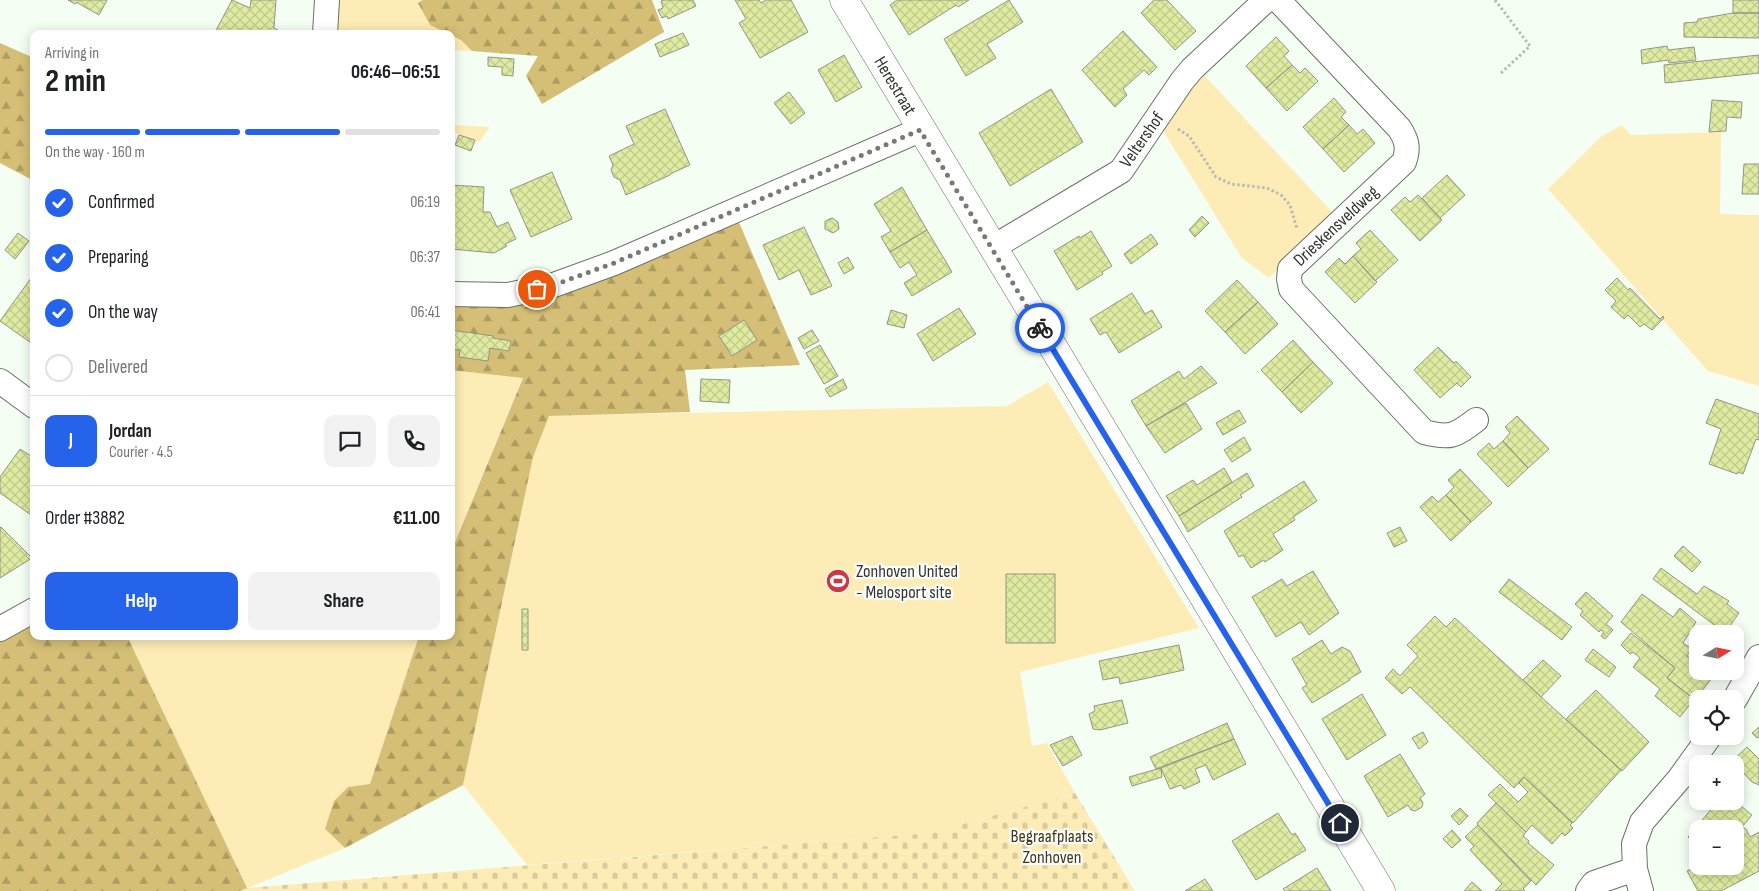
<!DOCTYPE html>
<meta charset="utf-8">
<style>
:root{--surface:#fff;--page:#f2f2f2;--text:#202124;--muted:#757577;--line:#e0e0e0;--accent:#2563eb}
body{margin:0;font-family:"Sofia Sans Condensed",sans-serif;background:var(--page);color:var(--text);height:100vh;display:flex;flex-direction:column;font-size:19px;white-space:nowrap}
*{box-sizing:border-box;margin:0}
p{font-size:16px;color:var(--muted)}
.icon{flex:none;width:28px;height:28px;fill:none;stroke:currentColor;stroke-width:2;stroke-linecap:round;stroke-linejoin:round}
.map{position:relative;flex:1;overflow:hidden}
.panel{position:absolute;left:30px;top:30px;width:425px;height:610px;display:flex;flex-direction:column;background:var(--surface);border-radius:10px;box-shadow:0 2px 12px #0003}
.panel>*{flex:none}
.needle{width:32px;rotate:80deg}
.tools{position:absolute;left:1689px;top:625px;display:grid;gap:10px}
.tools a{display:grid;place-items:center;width:55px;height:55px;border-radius:10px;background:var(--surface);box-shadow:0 2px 12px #0003;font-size:25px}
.pin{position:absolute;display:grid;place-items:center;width:42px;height:42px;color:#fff;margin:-21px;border:2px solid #fff;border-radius:50%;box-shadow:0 1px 5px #0007}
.courier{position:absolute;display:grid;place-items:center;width:50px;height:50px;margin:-25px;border:4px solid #2563eb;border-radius:50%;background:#fff;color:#222;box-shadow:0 1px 6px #0007}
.head em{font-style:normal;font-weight:700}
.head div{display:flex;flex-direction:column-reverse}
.head{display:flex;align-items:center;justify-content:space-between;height:85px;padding:0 15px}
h1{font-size:32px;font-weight:700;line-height:38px}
.bar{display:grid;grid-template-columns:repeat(4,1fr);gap:8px 5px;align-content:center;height:60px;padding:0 15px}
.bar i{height:6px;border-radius:4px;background:var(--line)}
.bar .selected{background:var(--accent)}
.bar p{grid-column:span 4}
.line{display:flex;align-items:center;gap:12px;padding:0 15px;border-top:1px solid var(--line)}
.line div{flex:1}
.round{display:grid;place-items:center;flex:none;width:52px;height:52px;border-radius:10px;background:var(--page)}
ol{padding:0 15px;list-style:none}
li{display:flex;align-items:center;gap:15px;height:55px}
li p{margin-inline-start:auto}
li .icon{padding:5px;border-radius:50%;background:var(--accent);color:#fff;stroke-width:4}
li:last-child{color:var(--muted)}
li i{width:28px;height:28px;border:2px solid var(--line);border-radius:50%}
.cta{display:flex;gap:10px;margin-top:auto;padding:10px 15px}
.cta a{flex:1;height:58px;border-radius:10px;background:var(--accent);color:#fff;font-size:20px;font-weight:700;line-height:58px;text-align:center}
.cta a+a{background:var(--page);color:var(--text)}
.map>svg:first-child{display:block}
</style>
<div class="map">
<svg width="1759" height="891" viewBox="0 0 1759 891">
<defs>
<pattern id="forest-firs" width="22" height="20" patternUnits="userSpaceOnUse" patternTransform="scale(1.25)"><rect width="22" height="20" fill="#d5be75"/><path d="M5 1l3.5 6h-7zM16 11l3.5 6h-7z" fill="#ad9b60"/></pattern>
<pattern id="cemetery-stones" width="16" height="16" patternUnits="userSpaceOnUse" patternTransform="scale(1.25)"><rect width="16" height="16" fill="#fdecb6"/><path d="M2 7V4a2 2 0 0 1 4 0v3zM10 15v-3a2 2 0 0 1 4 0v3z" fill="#d9cb9d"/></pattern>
<pattern id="building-cross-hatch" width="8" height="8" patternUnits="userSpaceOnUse" patternTransform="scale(1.25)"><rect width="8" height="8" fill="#deeba1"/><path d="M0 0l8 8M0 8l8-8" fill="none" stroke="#bfca8b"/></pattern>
</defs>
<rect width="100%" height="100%" fill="#f5fef3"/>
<path fill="#fdecb6" d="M337,0H423L419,4L430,25L448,34H335Z
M451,35L461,40L472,51L451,50Z
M1204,75L1335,215L1269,278L1242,258L1160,126L1182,92Z
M451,125L490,127L479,142L451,131Z
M1622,125L1631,135L1721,132L1720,214L1759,215V386L1708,371L1548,189L1602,136Z
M451,370L523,377L451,552Z
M1048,382L1199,628L1020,672L1032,746L1047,743L1075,793L931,833L527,865L463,785L517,534L531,440L549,416L1007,406Z
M127,636H419L370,785L348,787L325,829L345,848L247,888Z"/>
<path fill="url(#forest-firs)" d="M423,0H652L664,32L542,104L526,76L538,56L472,51L461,40L430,25L418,3Z
M0,43L34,58V181L0,163Z
M738,220L800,365L685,370L690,412L549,416L533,457L463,785L345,848L325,829L334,801L348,787L370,784L419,636H451V552L523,378L451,370V301L510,304Z
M34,622V636H127L247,888L240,891H0V641Z"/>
<path fill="url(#cemetery-stones)" d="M1075,793L1135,891H240L247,888L931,833Z"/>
<path fill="url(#building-cross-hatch)" stroke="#939687" d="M68,0H107L99,15L76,2L75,4Z
M232,0L250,8L251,0H276L274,28L285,34H214Z
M664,0H693L696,6L668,19L667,16L662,18L658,10L663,8L661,1Z
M735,0H759L761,3L766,0H791L808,32L760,58L739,23L746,19Z
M897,0H969L958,7L956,5L909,35L890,5Z
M1009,0L1023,22L987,44L996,58L966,76L944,39Z
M1154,0H1167L1196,31L1175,50L1141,13Z
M1733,0H1759V13H1733Z
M1733,13H1759V38L1684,37V23L1697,22L1698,19Z
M1123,31L1157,67L1149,75L1144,70L1123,89L1127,95L1115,107L1082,70Z
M683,33L689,45L660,57L655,44Z
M1276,37L1289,51L1284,56L1292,65L1266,88L1246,66Z
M1667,46L1668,50L1694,47L1696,60L1669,63L1668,60L1642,64L1641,50Z
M844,55L862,87L836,102L818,70Z
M1759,55V73L1665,83L1664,65Z
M488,57L514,59L513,76L502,75V67L488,66Z
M1292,65L1300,73L1305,68L1318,81L1287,111L1266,88Z
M1051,89L1083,142L1010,186L979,133Z
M789,92L805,113L791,124L774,103Z
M1334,98L1346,112L1341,117L1349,125L1323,149L1303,127Z
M1712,100L1742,102L1741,118L1727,117L1726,131L1709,132Z
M665,109L690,165L670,174V175L626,195L620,180L614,177L611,170L613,165L609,156L634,144L626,126Z
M1349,125L1357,134L1363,129L1375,143L1344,172L1323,149Z
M459,135L475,140L471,151L455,145Z
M1744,164H1759V194H1742Z
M552,172L572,219L531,237L510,190Z
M1447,175L1465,195L1440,218L1422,198Z
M451,185L484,187L483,212H490L497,227L508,222L516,239L505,244L507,246L494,253L451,249Z
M902,187L927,230L890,252L881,237L891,231L874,204Z
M1418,195L1442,220L1420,241L1391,210L1405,197L1410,202Z
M1202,216L1209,223L1195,237L1189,230Z
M832,218L838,222L839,229L833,233L825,229V221Z
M804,227L832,286L811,295L799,270L779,280L763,245Z
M927,230L952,272L912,296L904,283L917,275L909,262L900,268L890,252Z
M1370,230L1398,260L1375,281L1353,256L1361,249L1356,243Z
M1091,231L1112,266L1102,272L1103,274L1077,290L1054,251L1079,236L1080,238Z
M18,233L29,241L15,259L5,250Z
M1151,234L1158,244L1131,264L1124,254Z
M1353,256L1377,282L1355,303L1325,272L1339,258L1345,264Z
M848,257L854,268L844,274L838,263Z
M34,274V345L0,321Z
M1617,278L1628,290L1630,288L1660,319L1663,316L1664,318L1652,330L1644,324L1640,327L1628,315L1624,319L1611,307L1616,301L1605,290Z
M1237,280L1258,302L1225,332L1205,311Z
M1132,293L1145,314L1152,310L1162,327L1119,353L1106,332L1100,335L1090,319Z
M1258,302L1278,324L1245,354L1225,332Z
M959,308L976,334L933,361L917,334Z
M891,310L907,315L904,328L887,324Z
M744,320L757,340L732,356L719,336Z
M451,330L493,336V338L511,341L509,351L490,348L488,361L459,357L460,350L451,349Z
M812,330L819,341L804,349L798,338Z
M1293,340L1313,362L1282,392L1261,370Z
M820,345L838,376L824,384L806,353Z
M1438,347L1454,363L1456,361L1471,377L1461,387L1457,383L1440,398L1414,370Z
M1313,362L1333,383L1301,413L1282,392Z
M1201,366L1217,383L1146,426L1131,401L1179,371L1184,379Z
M701,379L730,380L729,403L700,401Z
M843,379L847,388L830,397L825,389Z
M1716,399L1759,414V440L1756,439L1743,474L1738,472L1737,474L1709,464L1721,429L1706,423Z
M1186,403L1202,429L1165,453L1146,426Z
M1239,410L1246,422L1223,435L1216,423Z
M1517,416L1549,449L1528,468L1503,441L1510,433L1505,427Z
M1244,437L1251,450L1232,462L1224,450Z
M1503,441L1528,468L1508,487L1477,454L1489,443L1494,449Z
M20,449L34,458V517L0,493V477Z
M1224,468L1232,482L1179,516L1166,496L1193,480L1197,485Z
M1460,469L1492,503L1471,522L1446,495L1454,487L1448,480Z
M1247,473L1254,486L1240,495L1242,497L1188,532L1179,516Z
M1304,481L1317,501L1293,517L1295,520L1273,534L1283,550L1265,562L1264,560L1251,568L1243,555L1239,557L1224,531Z
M1446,495L1471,522L1451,541L1420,507L1432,496L1438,502Z
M1,527L32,558L0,578V528Z
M1400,527L1407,541L1394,547L1387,533Z
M1683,546L1701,562L1692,572L1674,556Z
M1661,568L1697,594L1704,586L1729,601L1727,604L1739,613L1725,633L1653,579Z
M1313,571L1339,613L1309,635L1301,622L1276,637L1252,597L1282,579L1287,586Z
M1006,574H1055V643H1006Z
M1509,579L1572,627L1562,640L1499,592Z
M1586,592L1613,616L1606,624L1613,630L1605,639L1601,636L1604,632L1601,630L1599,632L1580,615L1583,611L1575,604Z
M1642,594L1673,617L1680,608L1696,622L1683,643L1692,649L1687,656L1698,663V671H1702L1712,678L1695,700L1667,678L1675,668L1621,622Z
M522,609H528V650H522Z
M1435,616L1446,627L1455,618L1621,770L1573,823L1524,777L1514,788L1410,687L1402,694L1385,678L1393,669L1400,676L1418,656L1407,645Z
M1631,633L1675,668L1667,678L1694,699L1680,717L1655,696L1660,689L1633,667L1640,658L1633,652L1630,654L1621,645Z
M1322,640L1331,654L1342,647L1350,651L1361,672L1349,679L1350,680L1312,703L1302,688L1307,685L1292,659Z
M1179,645L1184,670L1120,684L1119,677L1103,680L1099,661Z
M1593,649L1616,667L1609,677L1585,660Z
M1543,660L1561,676L1541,697L1523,680Z
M1596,690L1649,742L1622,771L1566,719Z
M1362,694L1386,735L1347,760L1322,719Z
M1122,700L1128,723L1100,730L1093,729L1089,714L1095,711L1094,706Z
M1227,723L1234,739L1156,769L1150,757Z
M1759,727V737L1757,738L1752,733Z
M1423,732L1428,742L1419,749L1412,738Z
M1072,736L1082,755L1063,766L1050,745Z
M1234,739L1246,764L1213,780L1206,765L1195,769L1200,782L1184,789L1181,785L1170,789L1161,768Z
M1747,747L1759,759V785L1752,782L1732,761Z
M1400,754L1425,794L1420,798L1423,803L1422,807L1415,811L1411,810L1408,805L1388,817L1364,776Z
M1161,768L1162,777L1132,786L1129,777Z
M1524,777L1572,823L1570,825L1573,828L1565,836L1562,833L1552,844L1532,825L1526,832L1488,795L1500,784L1518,802L1528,792L1519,783Z
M1718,801H1735L1752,815L1742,827L1746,829L1750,837L1759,832V871L1721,891H1698L1687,871L1698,865V866H1735V829H1698V845L1688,837Z
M1496,803L1526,832L1523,836L1529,841L1528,843L1554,865L1536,885L1478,825L1477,823Z
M1460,808L1468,816L1459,825L1451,816Z
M1278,813L1292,835L1295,833L1306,850L1256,880L1232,841Z
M1478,825L1531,881L1523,889L1525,891H1495L1502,884L1470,850L1474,846L1465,837Z
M1452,830L1461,840L1452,848L1443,839Z
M1317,868L1331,891H1285L1283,889Z
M1205,879L1213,891H1185Z
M1472,882L1482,891H1464Z"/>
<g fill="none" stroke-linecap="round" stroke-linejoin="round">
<g stroke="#687265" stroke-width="26">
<path id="minor" d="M1278,0L1399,128C1407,140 1409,148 1404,162L1290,269L1289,279L1291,289L1424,432C1450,439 1455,436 1476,420
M325,34L327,0
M992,248L1121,171L1182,81L1192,69L1266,0
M451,294L508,295L551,286L614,263L920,130
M0,381L34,406
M0,629L34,610
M1735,699L1759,657
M1588,891L1594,883L1635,869
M1641,891L1635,869L1634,844L1642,822L1679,779L1710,736"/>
</g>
<g stroke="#687265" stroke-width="29">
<path id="tertiary" d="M844,0L1381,891"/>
</g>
<path stroke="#b6bdb4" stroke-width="3" stroke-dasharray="2.5 2.5" stroke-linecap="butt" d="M1495,0L1530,46L1500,74
M1178,129L1189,136L1216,177L1231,184L1267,188L1281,195L1290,205L1297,229"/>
<use href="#minor" stroke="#fff" stroke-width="24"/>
<use href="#tertiary" stroke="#fff" stroke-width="28"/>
</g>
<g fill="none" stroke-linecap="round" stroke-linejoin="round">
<path stroke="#767b74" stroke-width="5" stroke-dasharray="0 9" d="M537,289L551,286L614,263L920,130L1040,328"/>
<path stroke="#2563eb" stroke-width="6" d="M1040,328L1340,823"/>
</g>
<defs>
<g id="stadium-disc" transform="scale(1.25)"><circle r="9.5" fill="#ca3a43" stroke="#fff"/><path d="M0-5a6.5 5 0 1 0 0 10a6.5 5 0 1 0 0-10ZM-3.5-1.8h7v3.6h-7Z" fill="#fff"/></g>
</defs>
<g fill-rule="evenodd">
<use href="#stadium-disc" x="838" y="581"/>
</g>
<g text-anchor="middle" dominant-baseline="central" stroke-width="4.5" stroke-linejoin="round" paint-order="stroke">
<g font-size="18" fill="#313530" stroke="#fff">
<text transform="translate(895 86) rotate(59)">Herestraat</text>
<text transform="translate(1142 140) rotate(-55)">Veltershof</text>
<text transform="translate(1336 226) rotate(-43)">Drieskensveldweg</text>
</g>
<g font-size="18" fill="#313530" stroke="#fff" text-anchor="start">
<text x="856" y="571">Zonhoven United<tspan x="856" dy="21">- Melosport site</tspan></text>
</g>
<g font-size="18" fill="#423818" stroke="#fff">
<text x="1052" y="836">Begraafplaats<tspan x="1052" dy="21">Zonhoven</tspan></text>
</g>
</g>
</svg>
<div class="tools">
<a><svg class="needle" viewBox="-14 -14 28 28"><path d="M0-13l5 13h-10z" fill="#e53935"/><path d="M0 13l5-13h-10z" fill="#757577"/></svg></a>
<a><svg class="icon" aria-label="locate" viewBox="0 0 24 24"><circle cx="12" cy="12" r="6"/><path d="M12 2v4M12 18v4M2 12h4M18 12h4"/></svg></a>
<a>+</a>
<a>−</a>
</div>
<div class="pin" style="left:537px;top:289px;background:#ea580c"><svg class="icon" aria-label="bag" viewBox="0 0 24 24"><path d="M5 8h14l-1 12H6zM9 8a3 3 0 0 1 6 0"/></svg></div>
<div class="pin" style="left:1340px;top:823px;background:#1f2937"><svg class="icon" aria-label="home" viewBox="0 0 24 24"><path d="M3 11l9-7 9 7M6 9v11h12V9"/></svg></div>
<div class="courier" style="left:1040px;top:328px"><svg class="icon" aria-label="bike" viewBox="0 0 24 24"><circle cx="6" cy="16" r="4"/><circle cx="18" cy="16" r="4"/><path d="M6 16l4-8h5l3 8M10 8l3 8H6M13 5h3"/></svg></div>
<section class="panel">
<div class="head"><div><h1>2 min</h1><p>Arriving in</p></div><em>06:46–06:51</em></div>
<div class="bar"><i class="selected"></i><i class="selected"></i><i class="selected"></i><i></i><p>On the way · 160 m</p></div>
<ol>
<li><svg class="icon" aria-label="check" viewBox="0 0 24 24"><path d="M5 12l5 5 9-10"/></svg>Confirmed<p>06:19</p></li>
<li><svg class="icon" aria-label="check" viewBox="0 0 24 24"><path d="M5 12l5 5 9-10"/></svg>Preparing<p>06:37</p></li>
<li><svg class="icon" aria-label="check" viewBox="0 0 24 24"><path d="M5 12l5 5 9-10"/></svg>On the way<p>06:41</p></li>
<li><i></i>Delivered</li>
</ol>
<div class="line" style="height:90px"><b class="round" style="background:var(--accent);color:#fff">J</b><div><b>Jordan</b><p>Courier · 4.5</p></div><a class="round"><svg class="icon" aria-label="chat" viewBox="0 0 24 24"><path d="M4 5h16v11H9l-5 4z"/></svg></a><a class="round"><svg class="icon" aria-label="phone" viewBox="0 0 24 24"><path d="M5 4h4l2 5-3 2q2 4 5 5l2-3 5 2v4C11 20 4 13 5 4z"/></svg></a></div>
<div class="line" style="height:65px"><div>Order #3882</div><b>€11.00</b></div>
<div class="cta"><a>Help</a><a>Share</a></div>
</section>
</div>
